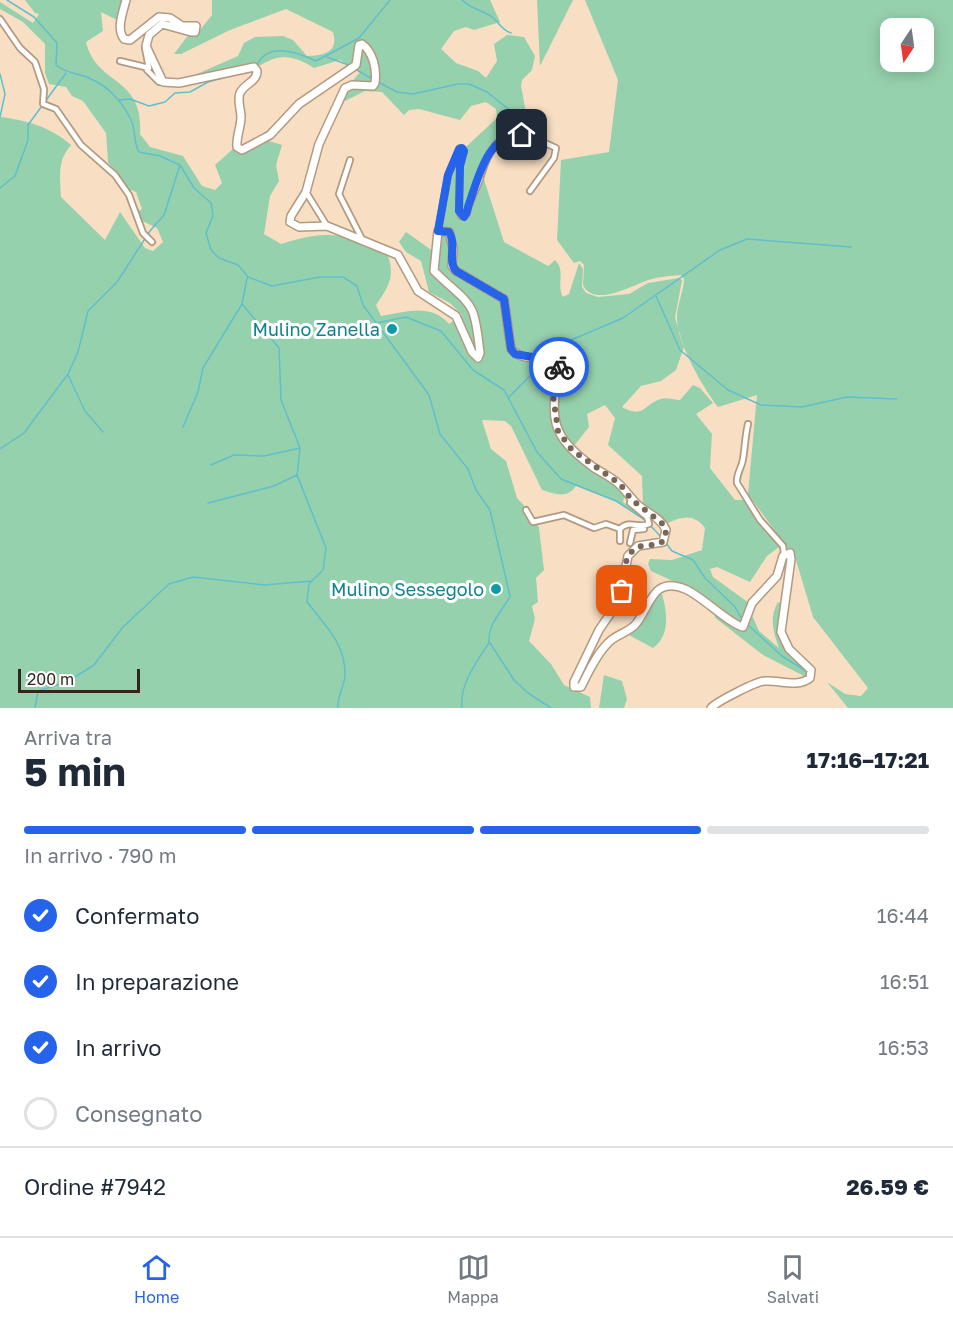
<!DOCTYPE html>
<html lang="it">
<meta charset="utf-8">
<style>
:root{--surface:#fff;--page:#f2f2f3;--text:#1f2937;--muted:#747a83;--line:#e0e1e3;--accent:#2563eb}
body{margin:0;font-family:"Golos Text",sans-serif;background:var(--page);color:var(--text);height:100vh;display:flex;flex-direction:column;font-size:22px;white-space:nowrap}
*{box-sizing:border-box;margin:0}
p{font-size:20px;color:var(--muted)}
.icon{flex:none;width:33px;height:33px;fill:none;stroke:currentColor;stroke-width:2;stroke-linecap:round;stroke-linejoin:round}
.map{position:relative;height:708px;overflow:hidden}
.details{display:flex;flex-direction:column;background:var(--surface);flex:1}
.details>*{flex:none}
.needle{width:39px;rotate:193deg}
.buttons{position:absolute;left:880px;top:18px;display:grid;gap:12px}
.buttons a{display:grid;place-items:center;width:54px;height:54px;border-radius:12px;background:var(--surface);box-shadow:0 3px 15px #0003;font-size:30px}
.scale{position:absolute;left:18px;bottom:15px;width:122px;box-sizing:border-box;padding-left:6px;border:3px solid #31271d;border-top:0;font-size:16px;line-height:21px;white-space:nowrap;color:#31271d;-webkit-text-stroke:4px #fff;paint-order:stroke}
.pin{position:absolute;display:grid;place-items:center;width:51px;height:51px;color:#fff;margin:-26px;border-radius:12px;box-shadow:0 3px 9px #0006}
.courier{position:absolute;display:grid;place-items:center;width:60px;height:60px;margin:-30px;border:4px solid #2563eb;border-radius:50%;background:#fff;color:#222;box-shadow:0 2px 8px #0007}
.overview em{font-style:normal;font-weight:700}
.overview div{display:flex;flex-direction:column-reverse}
.overview{display:flex;align-items:center;justify-content:space-between;height:102px;padding:0 24px}
h1{font-size:39px;font-weight:700;line-height:45px}
.bar{display:grid;grid-template-columns:repeat(4,1fr);gap:9px 6px;align-content:center;height:72px;padding:0 24px}
.bar i{height:8px;border-radius:4px;background:var(--line)}
.bar .active{background:var(--accent)}
.bar p{grid-column:span 4}
.line{display:flex;align-items:center;gap:15px;padding:0 24px;border-top:2px solid var(--line)}
.line div{flex:1}
ol{padding:0 24px;list-style:none}
li{display:flex;align-items:center;gap:18px;height:66px}
li p{margin-inline-start:auto}
li .icon{padding:6px;border-radius:50%;background:var(--accent);color:#fff;stroke-width:4}
li:last-child{color:var(--muted)}
li i{width:33px;height:33px;border:3px solid var(--line);border-radius:50%}
.tab-bar{display:flex;justify-content:space-around;align-items:center;height:84px;border-top:2px solid var(--line);background:var(--surface);font-size:16px;color:var(--muted)}
.tab-bar a{display:grid;justify-items:center;gap:3px}
.tab-bar .active{color:var(--accent)}
.map>svg:first-child{display:block}
</style>
<div class="map">
<svg width="953" height="708" viewBox="0 0 953 708">
<rect width="100%" height="100%" fill="#f8dfc3"/>
<path fill="#96d1ae" fill-rule="evenodd" d="M25,0H125L119,21L101,12L103,31L86,42C97,87 144,75 140,134L150,147L183,156L202,186L215,190L222,183L215,165L233,149L242,152L266,140L282,145L276,165L279,181L270,196L264,234L281,244C329,229 340,234 386,251C396,274 390,285 376,305L381,316C407,312 430,303 449,324L462,315L450,303L429,292L421,261L406,252L399,242L406,232L437,254L439,225L444,221C442,196 451,171 459,147L467,146L497,118L496,109L486,102L471,106L460,120L419,109L409,110L404,115L382,92L365,91L337,105L345,90L360,72L340,60L314,68C293,55 279,53 258,67L253,65L188,78L238,56L244,43L255,37L283,36L293,40L307,56C324,56 339,52 333,32L286,9L230,30L181,54H174L189,34L200,30L212,15V0H490L500,22L474,30L466,27L454,31L441,49L456,63L478,71L486,78L497,61L494,44L507,35L524,37L535,56L532,70L522,80L521,86L528,123C520,129 514,130 505,133C491,139 487,157 481,170L504,242L548,266L555,260C566,270 556,285 563,297L569,294L579,263L583,269L582,287L586,293L598,297L629,294L648,283L679,278L682,280L675,318L684,347L676,370L661,381L641,386L622,407C645,419 642,405 661,399C666,397 674,400 680,400L693,385L700,388L713,403L696,414L712,434L710,468L735,500H743L779,547L767,556L750,582L717,567L710,569L713,577L749,603L743,621L739,622L692,590L651,571L648,564L650,559L672,560L702,550L705,528C694,514 683,516 668,523L643,507L642,476L608,445L615,418L605,405L587,414L589,427L574,446V456L625,494L623,502L640,514L642,510L649,523L616,501L576,486C567,499 555,494 542,490L511,426L505,421L482,420L491,449L506,461L517,498L534,516L539,528L544,570L536,578L538,602L532,606L535,619L529,641L551,664L564,685L590,697L591,708H0V117C26,120 51,127 71,145C57,161 60,176 61,197L105,240L120,212L145,248L153,251L163,242L157,228L142,221L137,212L142,209L136,192L131,190L130,193L108,162L106,133L83,101L72,96L66,87L49,84L45,73V44L23,22L0,9V2L33,23L39,14L35,13Z
M537,0H573L540,66Z
M585,0H953V708H848L827,682L845,694L861,696L868,688L813,617L796,560L748,494L757,395L718,407C703,388 678,344 677,320C676,306 684,292 684,279L681,275C669,276 655,277 643,282C630,287 593,307 583,285L584,265L580,261L574,263L557,240L561,160L609,152L618,80ZM891,28H924V62H891Z
M661,591C667,609 671,636 653,648L625,633Z
M778,602L782,604C774,639 783,648 808,670L806,677L763,655L714,617L720,614L740,627L751,613L759,631L779,648C773,632 769,617 778,602Z
M604,675L622,681L627,699L624,708H599Z"/>
<g fill="none" stroke-linecap="round" stroke-linejoin="round">
<path stroke="#61becc" stroke-width="1.5" d="M7,0L34,17L57,43L56,65C67,74 79,73 91,79C107,85 124,104 131,120C136,130 133,141 139,152L160,156L180,165L194,188L211,203L213,216L206,233L211,250L219,258L238,265L248,277L272,286L320,277H343L357,286L363,305L429,395L440,434L468,469L476,490L490,510L510,596C502,612 488,623 489,642
M462,0C471,9 482,10 492,17C499,22 501,30 511,33
M327,57L351,66
M257,65C268,41 299,53 316,61L359,38L390,0
M355,69L374,80
M0,74L5,94L0,117
M378,82L397,92L413,94L458,84H469L487,92L511,111L531,120
M119,100L130,99L149,106L165,102L175,93L190,92L208,82L237,74
M0,188L15,176L28,140V125L66,73
M247,278L242,304L279,348L281,400L300,448L297,475L326,548L323,570L309,584L307,602C325,625 346,644 345,676C344,687 337,696 338,708
M656,296L680,350L728,390L761,405L802,407L847,397L897,399
M377,323L406,317L441,331L473,370L504,390L537,452L561,479L616,501L645,520
M548,359L571,340L623,318L720,250L747,239L851,247
M68,375L85,411L103,432
M509,397L544,362
M183,427L198,392L203,368L242,304
M0,449L24,433L68,374L78,352L88,311L117,282L150,231L164,215L180,165
M211,465L234,455L264,456L300,448
M208,503L274,486L297,475
M650,525L661,537
M666,543L672,551L693,560L705,578L735,607L743,621
M748,625L782,656L809,673
M490,643L514,680L528,693L551,708
M35,708L38,691L67,682L94,665L123,627L169,584L193,577L264,585L312,581
M462,708C459,685 477,661 489,643"/>
<g stroke="#b29a80" stroke-width="8">
<path id="street" d="M0,19L20,48L35,62L44,89L43,104L56,109L81,145L115,175L129,195L143,233L152,242
M120,61L149,68L145,48
M147,70L159,82H163
M350,160L339,194L362,239
M306,192L327,226
M438,231L448,175L460,148L464,151L460,166L459,211L461,216L467,214C469,201 476,191 480,179C494,129 512,127 556,148L554,158L530,191
M748,424C745,437 745,447 743,459C742,468 736,473 737,483L760,520L783,546L784,554
M526,510L533,522L564,515L594,528L606,524L620,529
M620,529C629,519 639,529 649,524L647,517L630,503L631,499
M620,541V529
M630,543L633,530L644,529"/>
</g>
<g stroke="#b29a80" stroke-width="10">
<path id="secondary" d="M126,0C123,12 116,29 124,39L130,40L159,17L170,18L182,26H196L195,32H191L162,24L149,35L146,46L163,82L179,83L254,67L257,71C257,82 245,83 240,93C237,100 241,110 241,117C241,127 236,137 237,147L242,150L270,135L299,104L356,65L359,45L362,44C373,52 377,69 375,83L373,86L352,85L345,88L319,144L306,192L291,216L290,222L299,227L327,226L398,255L418,291L456,316L472,352L478,358L480,353C474,297 472,308 434,271L438,231L449,232L453,248L452,266L456,271L504,299L511,349C524,364 546,353 559,367C551,418 548,434 593,467C602,473 613,478 620,485C627,492 632,500 639,506C649,514 661,518 666,530L663,542L638,546L628,556L619,601L599,630L574,682V687H581C588,673 596,655 608,643C615,635 627,633 635,625C650,608 652,575 685,589C702,596 729,624 743,627L752,603L777,576L783,556L790,553L791,559L781,632L789,649L811,670L810,678C797,688 780,680 765,681C757,681 716,702 711,708"/>
</g>
<use href="#street" stroke="#fff" stroke-width="4.5"/>
<use href="#secondary" stroke="#fff" stroke-width="7"/>
</g>
<g fill="none" stroke-linecap="round" stroke-linejoin="round">
<path stroke="#776757" stroke-width="6" stroke-dasharray="0 10.8" d="M559,367L553,395L558,431L572,450L620,484L631,499L663,524L666,530L665,539C660,545 655,545 647,545C623,547 624,571 622,591"/>
<path stroke="#2563eb" stroke-width="8" d="M522,135C488,132 478,179 469,204C467,209 468,212 464,217L459,211L460,166L464,151L462,148L459,149L448,175L438,231L449,232C457,244 447,260 456,271L504,299L511,349L515,354L549,360L559,367"/>
</g>
<g fill="#0f9aa8" stroke="#fff" stroke-width="2">
<circle cx="392" cy="329" r="6"/>
<circle cx="496" cy="589" r="6"/>
</g>
<g text-anchor="middle" dominant-baseline="central" stroke-width="6" stroke-linejoin="round" paint-order="stroke">
<g font-size="18" fill="#0d838f" stroke="#fff" text-anchor="end">
<text x="380" y="329">Mulino Zanella</text>
<text x="484" y="589">Mulino Sessegolo</text>
</g>
</g>
</svg>
<div class="buttons">
<a><svg class="needle" viewBox="-14 -14 28 28"><path d="M0-13l5 13h-10z" fill="#e53935"/><path d="M0 13l5-13h-10z" fill="#747a83"/></svg></a>
</div>
<div class="scale">200 m</div>
<div class="pin" style="left:622px;top:591px;background:#ea580c"><svg class="icon" aria-label="bag" viewBox="0 0 24 24"><path d="M5 8h14l-1 12H6zM9 8a3 3 0 0 1 6 0"/></svg></div>
<div class="pin" style="left:522px;top:135px;background:#1f2937"><svg class="icon" aria-label="home" viewBox="0 0 24 24"><path d="M3 11l9-7 9 7M6 9v11h12V9"/></svg></div>
<div class="courier" style="left:559px;top:367px"><svg class="icon" aria-label="bike" viewBox="0 0 24 24"><circle cx="6" cy="16" r="4"/><circle cx="18" cy="16" r="4"/><path d="M6 16l4-8h5l3 8M10 8l3 8H6M13 5h3"/></svg></div>
</div>
<section class="details">
<div class="overview"><div><h1>5 min</h1><p>Arriva tra</p></div><em>17:16–17:21</em></div>
<div class="bar"><i class="active"></i><i class="active"></i><i class="active"></i><i></i><p>In arrivo · 790 m</p></div>
<ol>
<li><svg class="icon" aria-label="check" viewBox="0 0 24 24"><path d="M5 12l5 5 9-10"/></svg>Confermato<p>16:44</p></li>
<li><svg class="icon" aria-label="check" viewBox="0 0 24 24"><path d="M5 12l5 5 9-10"/></svg>In preparazione<p>16:51</p></li>
<li><svg class="icon" aria-label="check" viewBox="0 0 24 24"><path d="M5 12l5 5 9-10"/></svg>In arrivo<p>16:53</p></li>
<li><i></i>Consegnato</li>
</ol>
<div class="line" style="height:78px"><div>Ordine #7942</div><b>26.59 €</b></div>
</section>
<nav class="tab-bar">
<a class="active"><svg class="icon" aria-label="home" viewBox="0 0 24 24"><path d="M3 11l9-7 9 7M6 9v11h12V9"/></svg>Home</a>
<a><svg class="icon" aria-label="map" viewBox="0 0 24 24"><path d="M3 6l6-2 6 2 6-2v14l-6 2-6-2-6 2zM9 4v14M15 6v14"/></svg>Mappa</a>
<a><svg class="icon" aria-label="saved" viewBox="0 0 24 24"><path d="M7 4h10v16l-5-4-5 4z"/></svg>Salvati</a>
</nav>
